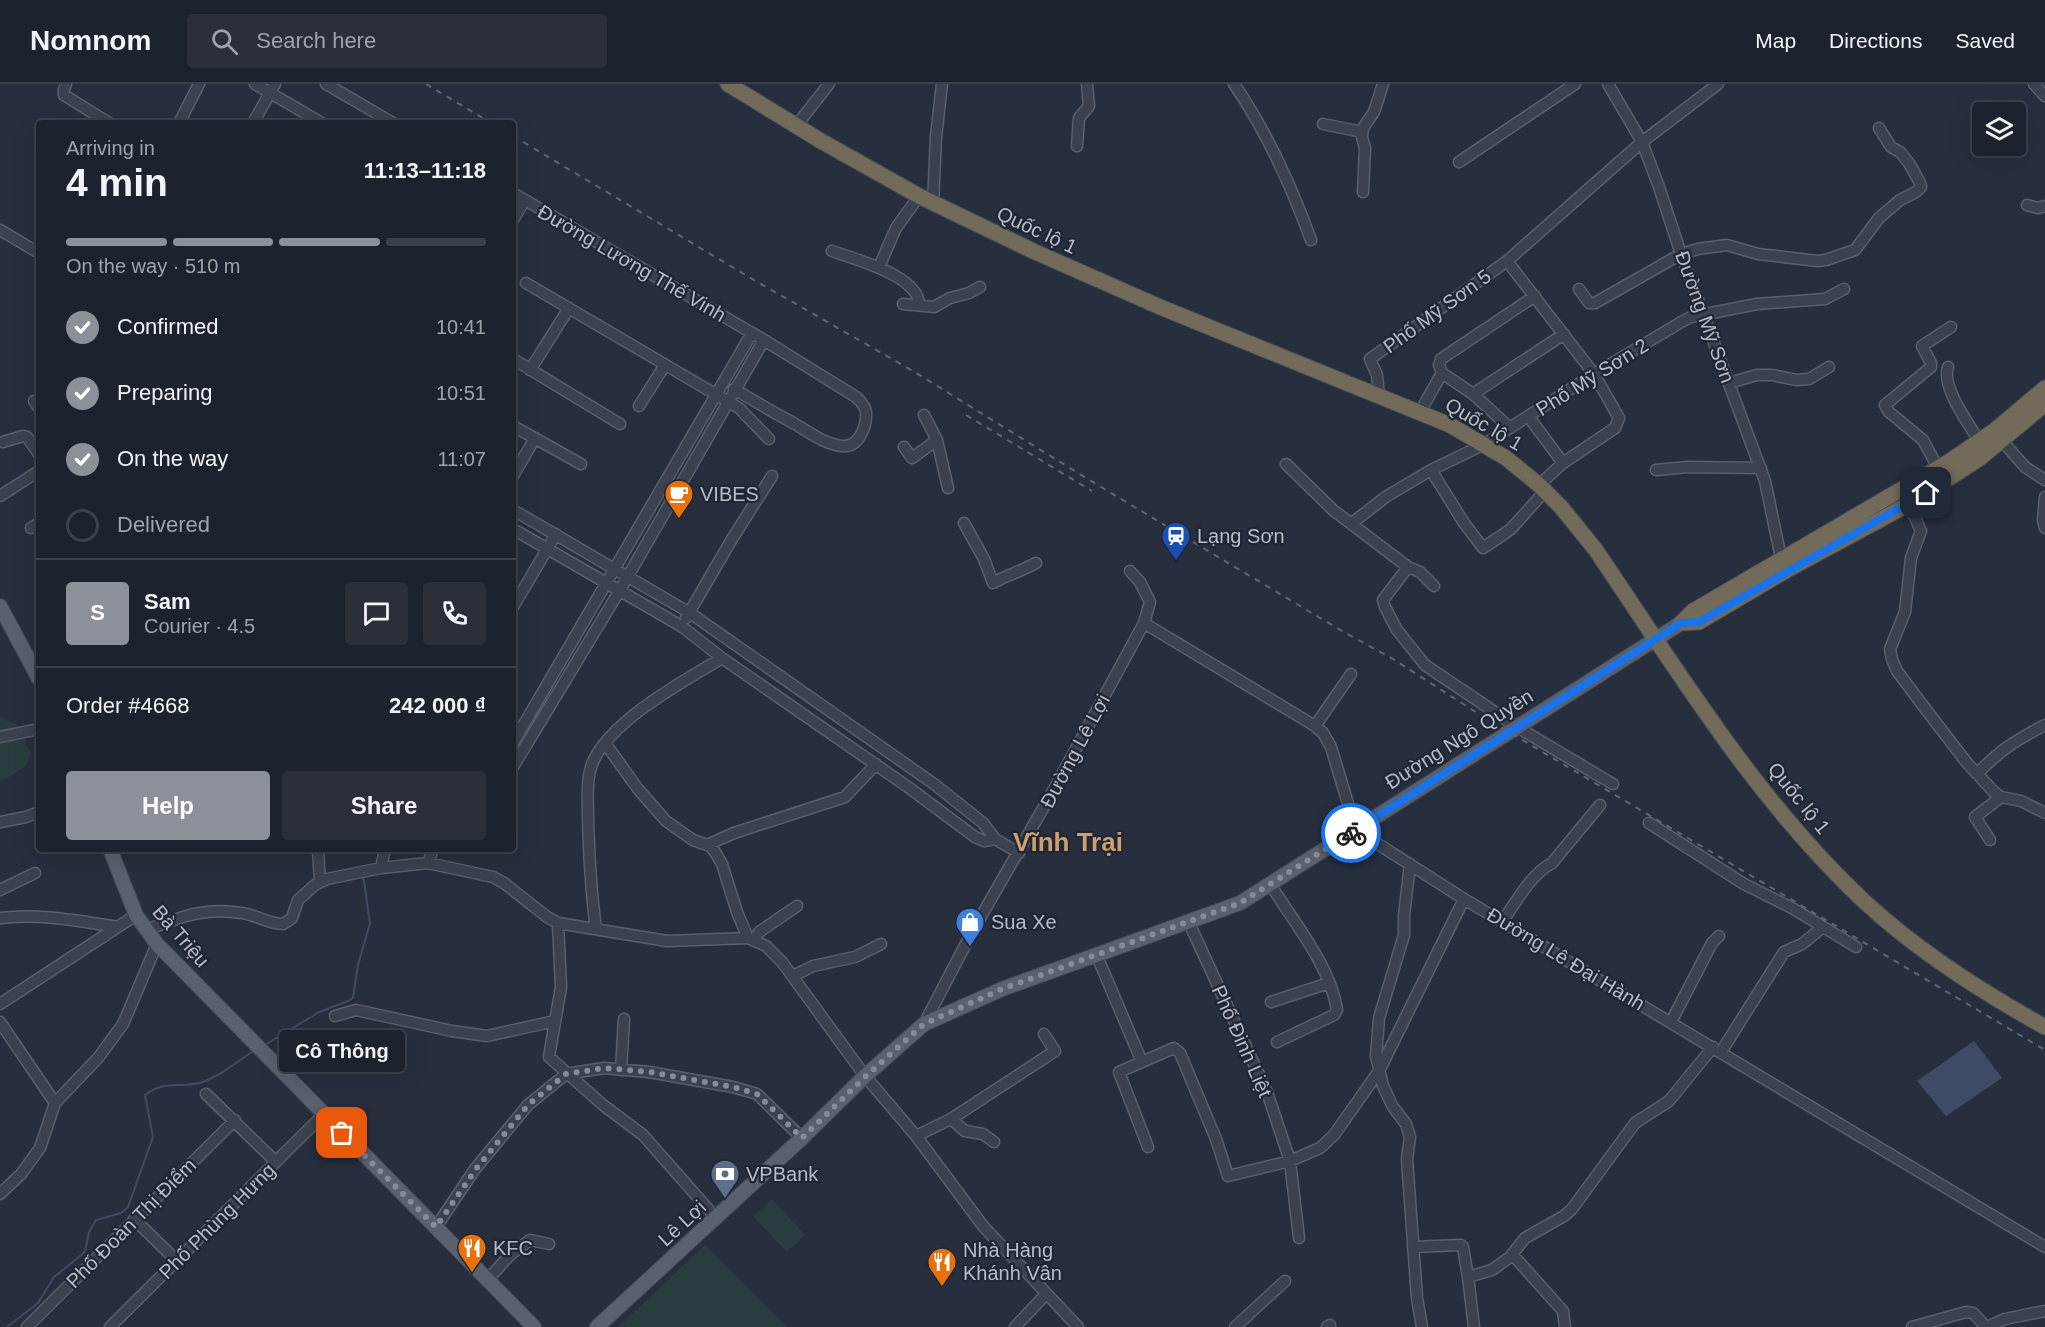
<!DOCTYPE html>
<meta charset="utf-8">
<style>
:root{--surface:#1d232e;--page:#2a2f3a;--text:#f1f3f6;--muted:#a0a4aa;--line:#3b404a;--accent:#8c9099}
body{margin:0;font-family:Arial,sans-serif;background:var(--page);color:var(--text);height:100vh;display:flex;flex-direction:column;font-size:22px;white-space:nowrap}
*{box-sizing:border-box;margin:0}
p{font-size:20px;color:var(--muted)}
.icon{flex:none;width:33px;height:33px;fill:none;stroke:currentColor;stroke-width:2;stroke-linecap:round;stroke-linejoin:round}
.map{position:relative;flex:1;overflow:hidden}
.details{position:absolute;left:36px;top:36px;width:480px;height:732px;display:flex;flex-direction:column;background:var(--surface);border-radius:6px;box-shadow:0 6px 24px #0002,0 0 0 2px var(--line)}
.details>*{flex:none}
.fabs{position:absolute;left:1972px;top:18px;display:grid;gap:12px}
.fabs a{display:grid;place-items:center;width:54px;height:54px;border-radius:6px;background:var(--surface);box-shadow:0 6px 24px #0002,0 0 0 2px var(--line);font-size:30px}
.pin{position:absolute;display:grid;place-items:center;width:51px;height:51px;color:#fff;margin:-26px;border-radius:12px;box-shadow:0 3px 9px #0006}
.courier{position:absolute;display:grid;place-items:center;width:60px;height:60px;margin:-30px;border:4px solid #1a73e8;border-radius:50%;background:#fff;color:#222;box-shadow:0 2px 8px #0007}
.bubble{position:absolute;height:42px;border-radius:6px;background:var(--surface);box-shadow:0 6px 24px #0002,0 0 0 2px var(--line);font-size:20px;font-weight:800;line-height:42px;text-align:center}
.summary em{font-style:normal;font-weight:800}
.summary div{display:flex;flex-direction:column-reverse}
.summary{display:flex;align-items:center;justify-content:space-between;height:102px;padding:0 30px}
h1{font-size:39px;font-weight:800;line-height:45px}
.bar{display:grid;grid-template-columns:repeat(4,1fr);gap:9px 6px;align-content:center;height:72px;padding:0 30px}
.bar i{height:8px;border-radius:4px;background:var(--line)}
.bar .active{background:var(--accent)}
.bar p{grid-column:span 4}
.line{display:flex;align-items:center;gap:15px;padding:0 30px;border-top:2px solid var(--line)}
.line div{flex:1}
.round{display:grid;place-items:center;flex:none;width:63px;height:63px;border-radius:6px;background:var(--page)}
ol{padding:0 30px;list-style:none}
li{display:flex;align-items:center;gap:18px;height:66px}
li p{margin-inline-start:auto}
li .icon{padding:6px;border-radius:50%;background:var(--accent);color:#fff;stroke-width:4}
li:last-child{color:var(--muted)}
li i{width:33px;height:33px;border:3px solid var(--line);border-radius:50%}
.button{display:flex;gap:12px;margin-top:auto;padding:12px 30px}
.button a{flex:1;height:69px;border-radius:6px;background:var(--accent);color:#fff;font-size:24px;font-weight:800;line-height:69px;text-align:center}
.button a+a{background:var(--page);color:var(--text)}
header{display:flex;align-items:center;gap:36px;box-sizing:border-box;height:84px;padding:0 30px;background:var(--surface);border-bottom:2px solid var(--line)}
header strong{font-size:28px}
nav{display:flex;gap:33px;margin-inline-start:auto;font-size:21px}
.search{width:420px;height:54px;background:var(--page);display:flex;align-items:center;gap:15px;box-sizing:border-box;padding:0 21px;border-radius:6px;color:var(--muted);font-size:22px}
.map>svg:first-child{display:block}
</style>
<header>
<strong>Nomnom</strong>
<div class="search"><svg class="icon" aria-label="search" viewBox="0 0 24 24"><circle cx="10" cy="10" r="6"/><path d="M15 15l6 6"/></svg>Search here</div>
<nav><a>Map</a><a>Directions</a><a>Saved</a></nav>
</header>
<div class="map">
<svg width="2045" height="1243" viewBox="0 0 2045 1243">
<rect width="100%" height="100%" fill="#272f3e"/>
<path fill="#2a3c40" d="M0,634L17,640L31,670L25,683L0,698Z
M772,1115L805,1151L787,1168L753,1132Z
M705,1161L787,1243H618Z"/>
<path fill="#3f4b65" d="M1974,957L2002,994L1946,1032L1917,997Z"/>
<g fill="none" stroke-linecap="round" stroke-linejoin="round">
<path stroke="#3f4b65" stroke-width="2" d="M263,962L319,928L348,917L353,914L358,881L370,839L363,791
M7,1243L38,1219L54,1193L85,1168L89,1148L96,1136L121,1129L128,1123L153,1053L145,1011C165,995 182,1005 203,998C221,992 239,976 255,966"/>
<g stroke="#595f6b" stroke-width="13">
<path id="minor" d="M66,0L64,5V11L109,39
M255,0L322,39
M326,0L393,39
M1234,0C1267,48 1291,101 1311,156
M1608,0L1642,58L1659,103L1681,170L1765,397L1781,474
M2034,0L2045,12
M179,39L199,0
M253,39L275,0
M1323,40L1362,48
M796,42L829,0
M1077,62L1079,34L1089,22L1087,0
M1459,78L1575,0
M1363,108L1365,64L1362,53L1363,44L1374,28L1383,0
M513,109L764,256L856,313C860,317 865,321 866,328C867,342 859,364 842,362C825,360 810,349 795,340C775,329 754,317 734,305
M933,120L936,53L942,0
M2027,121L2038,124L2045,122
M513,136L525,116
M0,146L39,169
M832,167C854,175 920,192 919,221
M1507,177L1594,290L1619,334L1615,344L1563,379L1539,401
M879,183L896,144L919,112
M526,199L739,324L769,355
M1579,205L1589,219H1595L1681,170L1698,165L1727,161L1758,170L1818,177L1826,176L1855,166L1879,134L1900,116L1916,108L1921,103L1920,99L1909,79L1900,68L1891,63L1879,44
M903,220L934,223L950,214L969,209L980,203
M513,275L620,340
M1948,283C1941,303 1969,340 1979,357
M530,286L569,224
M1442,289L1439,281L1441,275L1535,212
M1442,289L1473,310L1510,344
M1729,299L1757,291H1772L1796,296L1809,295L1829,283
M1473,310L1564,250
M1379,312L1377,291L1370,275L1507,177L1642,58L1718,0
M34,317L39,324
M639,322L665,281
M1420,328L1442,289
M924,331L937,356L948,404
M1528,332L1563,379
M513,342L581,380
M1998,352L2025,383L2045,396
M3,358L23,352L27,353L39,370
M904,363L912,374L937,356
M1286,380L1333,426L1408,483L1420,488L1434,502
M1938,384L1923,356L1889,328L1885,321L1931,283V279L1922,262L1951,243
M1431,386L1464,439L1483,464L1511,445L1545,407
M1656,386L1688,383L1761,384
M513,392L535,354
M1900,408L1909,420L1921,447L1911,474L1905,528L1890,565L1892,575L1897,587L1924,623L1967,679L1994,708L2001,713L2021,717L2045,729
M0,412L39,387
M2045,413L2043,436L2045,444
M513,426L690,529L934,700L983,739L995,755L1019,769
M964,439L984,475L993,499C1007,491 1022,487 1036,479
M1352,439L1387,412L1431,386L1483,361L1594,290L1683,237L1691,233L1757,220L1825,215L1844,205
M31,444L39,439
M513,445L681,542L722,574L908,703L975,753L984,757L995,755
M1408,483L1383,516L1385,523L1397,546L1425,581L1517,643L1613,700
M513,523L556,450
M686,534L732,455L772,392
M1144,539L1315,642L1323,649L1331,663L1356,746L1464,815L2045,1163
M1315,642L1351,590
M0,653L39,645
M513,659L752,249
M605,659L638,705L666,737L693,756L710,762L715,768L722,780L737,828L748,854
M513,683L620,506L764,256
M1977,690C2000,666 2016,656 2045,641
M0,738L26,733L39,728
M1649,739L1744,800L1792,824L1856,863
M1990,756L1975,733L2001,713
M707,761L734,749L845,713L876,680
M318,765L320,798
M428,779L433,765
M1410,780L1404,831V851L1379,934L1376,972L1383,1002L1393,1023L1406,1040L1410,1053L1407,1075L1417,1214L1422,1243
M381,784L385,765
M1270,800C1293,837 1331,883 1337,926L1334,931L1277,958
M0,806L35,789
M0,834C40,829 78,837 118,843
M1502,838C1517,817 1530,791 1552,779L1600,721
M558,839L561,903L549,973L603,1021L643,1051L716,1134
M1189,839L1267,1008L1290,1077L1299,1154
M596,845C591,808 589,772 588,735C588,717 586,697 592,680C609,637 684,597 722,574
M146,846C182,833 202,823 242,829C257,831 268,840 283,840L292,834L298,816L315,801L327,795L381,784L428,779L493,793L504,799L547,833L558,839L667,857L748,854L766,862L782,878L865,992L916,1052L983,1142L1078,1243
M754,856L759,848L797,822
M1097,872L1142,978
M793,892L813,882L855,873L881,860
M1271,918L1329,899
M0,920L136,831
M335,932L356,926L452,947L487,952L555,937
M0,938L55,1019
M1671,938L1712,859L1719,852
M924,940L972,848L1053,707L1144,539L1150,518L1140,498L1130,487
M1721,968L1784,868L1802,860L1823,843
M621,986L624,935
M206,1010L276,1078
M951,1035L965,1047L983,1050L994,1058
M916,1052L951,1035L1055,967L1044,950
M1148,1063L1119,988L1174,964L1180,969L1216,1055L1228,1092L1290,1077L1320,1064L1334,1051L1379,987L1464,815
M0,1110L21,1090L40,1064L55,1019L98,974L123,940L157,860
M134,1135L177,1177
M436,1143L475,1085L528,1021L566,990L604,984L649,988L733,1003L757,1010L802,1054
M1413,1163L1461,1161L1463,1163L1468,1193L1492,1186L1510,1173L1525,1154L1564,1132L1572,1125L1635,1039L1669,1017L1713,963
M1512,1170L1563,1227L1565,1243
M1468,1193L1474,1243
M488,1195L511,1170L530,1156L549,1160
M27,1243L235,1036
M110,1243L323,1031
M1015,1243L1046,1210
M1235,1243L1285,1197
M1327,1243L1330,1241
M1912,1243L1966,1228L1973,1229L1986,1243
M1987,1243L2005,1235L2045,1227"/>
</g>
<g stroke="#444a57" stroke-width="16">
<path id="major" d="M0,522L39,595
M110,765L136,831L157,860L534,1243
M597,1243L802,1054L865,992L924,940L1002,905L1240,819L1681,539"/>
</g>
<g stroke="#464c58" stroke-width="17">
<path id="highway" d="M728,0L821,57L919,112L1033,167L1160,223L1450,341L1506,374L1539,401L1561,423L1595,465C1678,587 1757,718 1866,819C1919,868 1982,908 2045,943
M1681,539L1693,527L1950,377L1994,347L2045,304
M1681,539L1699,538L1787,486L1909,420L1980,374L2045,320"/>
</g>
<use href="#minor" stroke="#3b414e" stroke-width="10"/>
<use href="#major" stroke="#59606e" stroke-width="14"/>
<use href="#highway" stroke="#736b59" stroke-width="15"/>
<path stroke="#5e6574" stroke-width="2" stroke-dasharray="6 6" stroke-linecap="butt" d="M426,0L491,39
M513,52L754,196L913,287L1086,394L1342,547L1393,575L1482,632L2045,966
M966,331L1092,407"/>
</g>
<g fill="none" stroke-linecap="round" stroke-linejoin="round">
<path stroke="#858b98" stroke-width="6" stroke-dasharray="0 10.8" d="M342,1049L436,1143L476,1085L528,1021L566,990L604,984L650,988L733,1003L757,1010L802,1054L866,992L924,940L1002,905L1240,819L1351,749"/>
<path stroke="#1a73e8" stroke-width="8" d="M1351,749L1681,539L1699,538L1926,409"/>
</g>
<defs>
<g id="cafe-pin" transform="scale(1.5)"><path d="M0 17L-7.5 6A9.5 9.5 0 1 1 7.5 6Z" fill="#e8710a" stroke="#202633"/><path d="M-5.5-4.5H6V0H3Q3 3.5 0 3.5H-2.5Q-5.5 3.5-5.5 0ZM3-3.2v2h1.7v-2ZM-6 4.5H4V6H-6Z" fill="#fff"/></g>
<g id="station-pin" transform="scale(1.5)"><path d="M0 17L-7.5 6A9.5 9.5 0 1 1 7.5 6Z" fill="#1a4fb4" stroke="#202633"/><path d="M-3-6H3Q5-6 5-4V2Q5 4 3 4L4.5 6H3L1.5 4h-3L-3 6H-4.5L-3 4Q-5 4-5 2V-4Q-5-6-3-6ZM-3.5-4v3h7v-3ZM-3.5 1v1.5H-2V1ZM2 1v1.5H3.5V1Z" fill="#fff"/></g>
<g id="shop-pin" transform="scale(1.5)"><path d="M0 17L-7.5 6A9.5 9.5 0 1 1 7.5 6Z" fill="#3f7fe0" stroke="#202633"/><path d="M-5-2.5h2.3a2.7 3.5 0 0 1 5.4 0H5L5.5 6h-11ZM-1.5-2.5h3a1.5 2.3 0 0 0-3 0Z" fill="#fff"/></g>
<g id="bank-pin" transform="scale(1.5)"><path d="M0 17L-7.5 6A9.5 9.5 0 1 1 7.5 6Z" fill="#5c6f8a" stroke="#202633"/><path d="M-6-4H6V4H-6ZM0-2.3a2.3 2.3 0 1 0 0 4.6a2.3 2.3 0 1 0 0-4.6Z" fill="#fff"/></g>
<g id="restaurant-pin" transform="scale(1.5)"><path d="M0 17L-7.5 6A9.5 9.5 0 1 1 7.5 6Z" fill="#e8710a" stroke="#202633"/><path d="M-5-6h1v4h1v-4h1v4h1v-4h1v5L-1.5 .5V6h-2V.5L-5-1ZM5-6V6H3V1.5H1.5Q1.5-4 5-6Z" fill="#fff"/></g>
</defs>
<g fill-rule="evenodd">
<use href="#cafe-pin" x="679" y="410"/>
<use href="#station-pin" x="1176" y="452"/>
<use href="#shop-pin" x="970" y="838"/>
<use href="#bank-pin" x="725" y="1090"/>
<use href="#restaurant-pin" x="472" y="1164"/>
<use href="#restaurant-pin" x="942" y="1178"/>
</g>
<g text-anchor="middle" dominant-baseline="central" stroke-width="4.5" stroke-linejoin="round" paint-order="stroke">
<g font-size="20" fill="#b7bcc8" stroke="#202633">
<text transform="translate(1037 146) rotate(25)">Quốc lộ 1</text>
<text transform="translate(632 179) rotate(30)">Đường Lương Thế Vinh</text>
<text transform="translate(1437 227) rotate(-36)">Phố Mỹ Sơn 5</text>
<text transform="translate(1705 233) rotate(70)">Đường Mỹ Sơn</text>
<text transform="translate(1592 293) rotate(-32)">Phố Mỹ Sơn 2</text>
<text transform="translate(1484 340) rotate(30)">Quốc lộ 1</text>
<text transform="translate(1459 655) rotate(-32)">Đường Ngô Quyền</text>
<text transform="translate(1075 667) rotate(-62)">Đường Lê Lợi</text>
<text transform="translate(1799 714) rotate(51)">Quốc lộ 1</text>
<text transform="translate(181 852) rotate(49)">Bà Triệu</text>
<text transform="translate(1566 875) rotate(31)">Đường Lê Đại Hành</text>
<text transform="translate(1242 957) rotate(66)">Phố Đinh Liệt</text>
<text transform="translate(217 1137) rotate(-45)">Phố Phùng Hưng</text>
<text transform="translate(131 1139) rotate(-45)">Phố Đoàn Thị Điểm</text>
<text transform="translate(682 1139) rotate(-43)">Lê Lợi</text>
</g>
<g font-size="20" fill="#b7bcc8" stroke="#202633" text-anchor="start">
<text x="700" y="410">VIBES</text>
<text x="1197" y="452">Lạng Sơn</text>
<text x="991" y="838">Sua Xe</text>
<text x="746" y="1090">VPBank</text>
<text x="493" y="1164">KFC</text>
<text x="963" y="1166">Nhà Hàng<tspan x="963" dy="23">Khánh Vân</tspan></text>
</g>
<g font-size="26" font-weight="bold" fill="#cca06f" stroke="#202633">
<text x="1068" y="758">Vĩnh Trại</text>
</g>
</g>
</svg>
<div class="fabs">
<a><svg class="icon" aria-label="layers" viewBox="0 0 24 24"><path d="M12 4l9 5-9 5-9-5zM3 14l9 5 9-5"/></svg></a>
</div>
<div class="pin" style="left:342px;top:1049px;background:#ea580c"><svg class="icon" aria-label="bag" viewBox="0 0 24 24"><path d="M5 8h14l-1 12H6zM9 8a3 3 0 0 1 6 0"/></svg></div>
<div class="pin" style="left:1926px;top:409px;background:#1f2937"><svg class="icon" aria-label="home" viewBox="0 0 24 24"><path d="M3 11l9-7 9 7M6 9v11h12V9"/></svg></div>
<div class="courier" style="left:1351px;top:749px"><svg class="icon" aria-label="bike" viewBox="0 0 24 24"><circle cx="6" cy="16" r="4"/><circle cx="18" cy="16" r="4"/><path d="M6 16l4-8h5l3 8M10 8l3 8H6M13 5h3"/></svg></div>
<div class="bubble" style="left:279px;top:946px;width:126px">Cô Thông</div>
<section class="details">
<div class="summary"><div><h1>4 min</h1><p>Arriving in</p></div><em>11:13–11:18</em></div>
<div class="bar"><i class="active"></i><i class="active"></i><i class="active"></i><i></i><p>On the way · 510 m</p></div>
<ol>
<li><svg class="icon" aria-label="check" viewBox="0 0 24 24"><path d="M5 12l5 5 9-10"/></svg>Confirmed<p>10:41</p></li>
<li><svg class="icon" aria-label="check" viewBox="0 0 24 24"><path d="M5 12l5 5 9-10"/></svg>Preparing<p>10:51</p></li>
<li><svg class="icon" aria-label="check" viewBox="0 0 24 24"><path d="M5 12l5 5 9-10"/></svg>On the way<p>11:07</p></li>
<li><i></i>Delivered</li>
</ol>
<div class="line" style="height:108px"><b class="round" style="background:var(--accent);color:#fff">S</b><div><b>Sam</b><p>Courier · 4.5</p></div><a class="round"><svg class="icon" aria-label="chat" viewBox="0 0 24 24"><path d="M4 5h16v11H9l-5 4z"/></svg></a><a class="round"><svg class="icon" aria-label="phone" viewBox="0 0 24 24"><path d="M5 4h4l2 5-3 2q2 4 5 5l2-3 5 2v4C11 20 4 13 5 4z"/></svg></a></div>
<div class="line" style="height:78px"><div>Order #4668</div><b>242 000 ₫</b></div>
<div class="button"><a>Help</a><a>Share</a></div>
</section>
</div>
